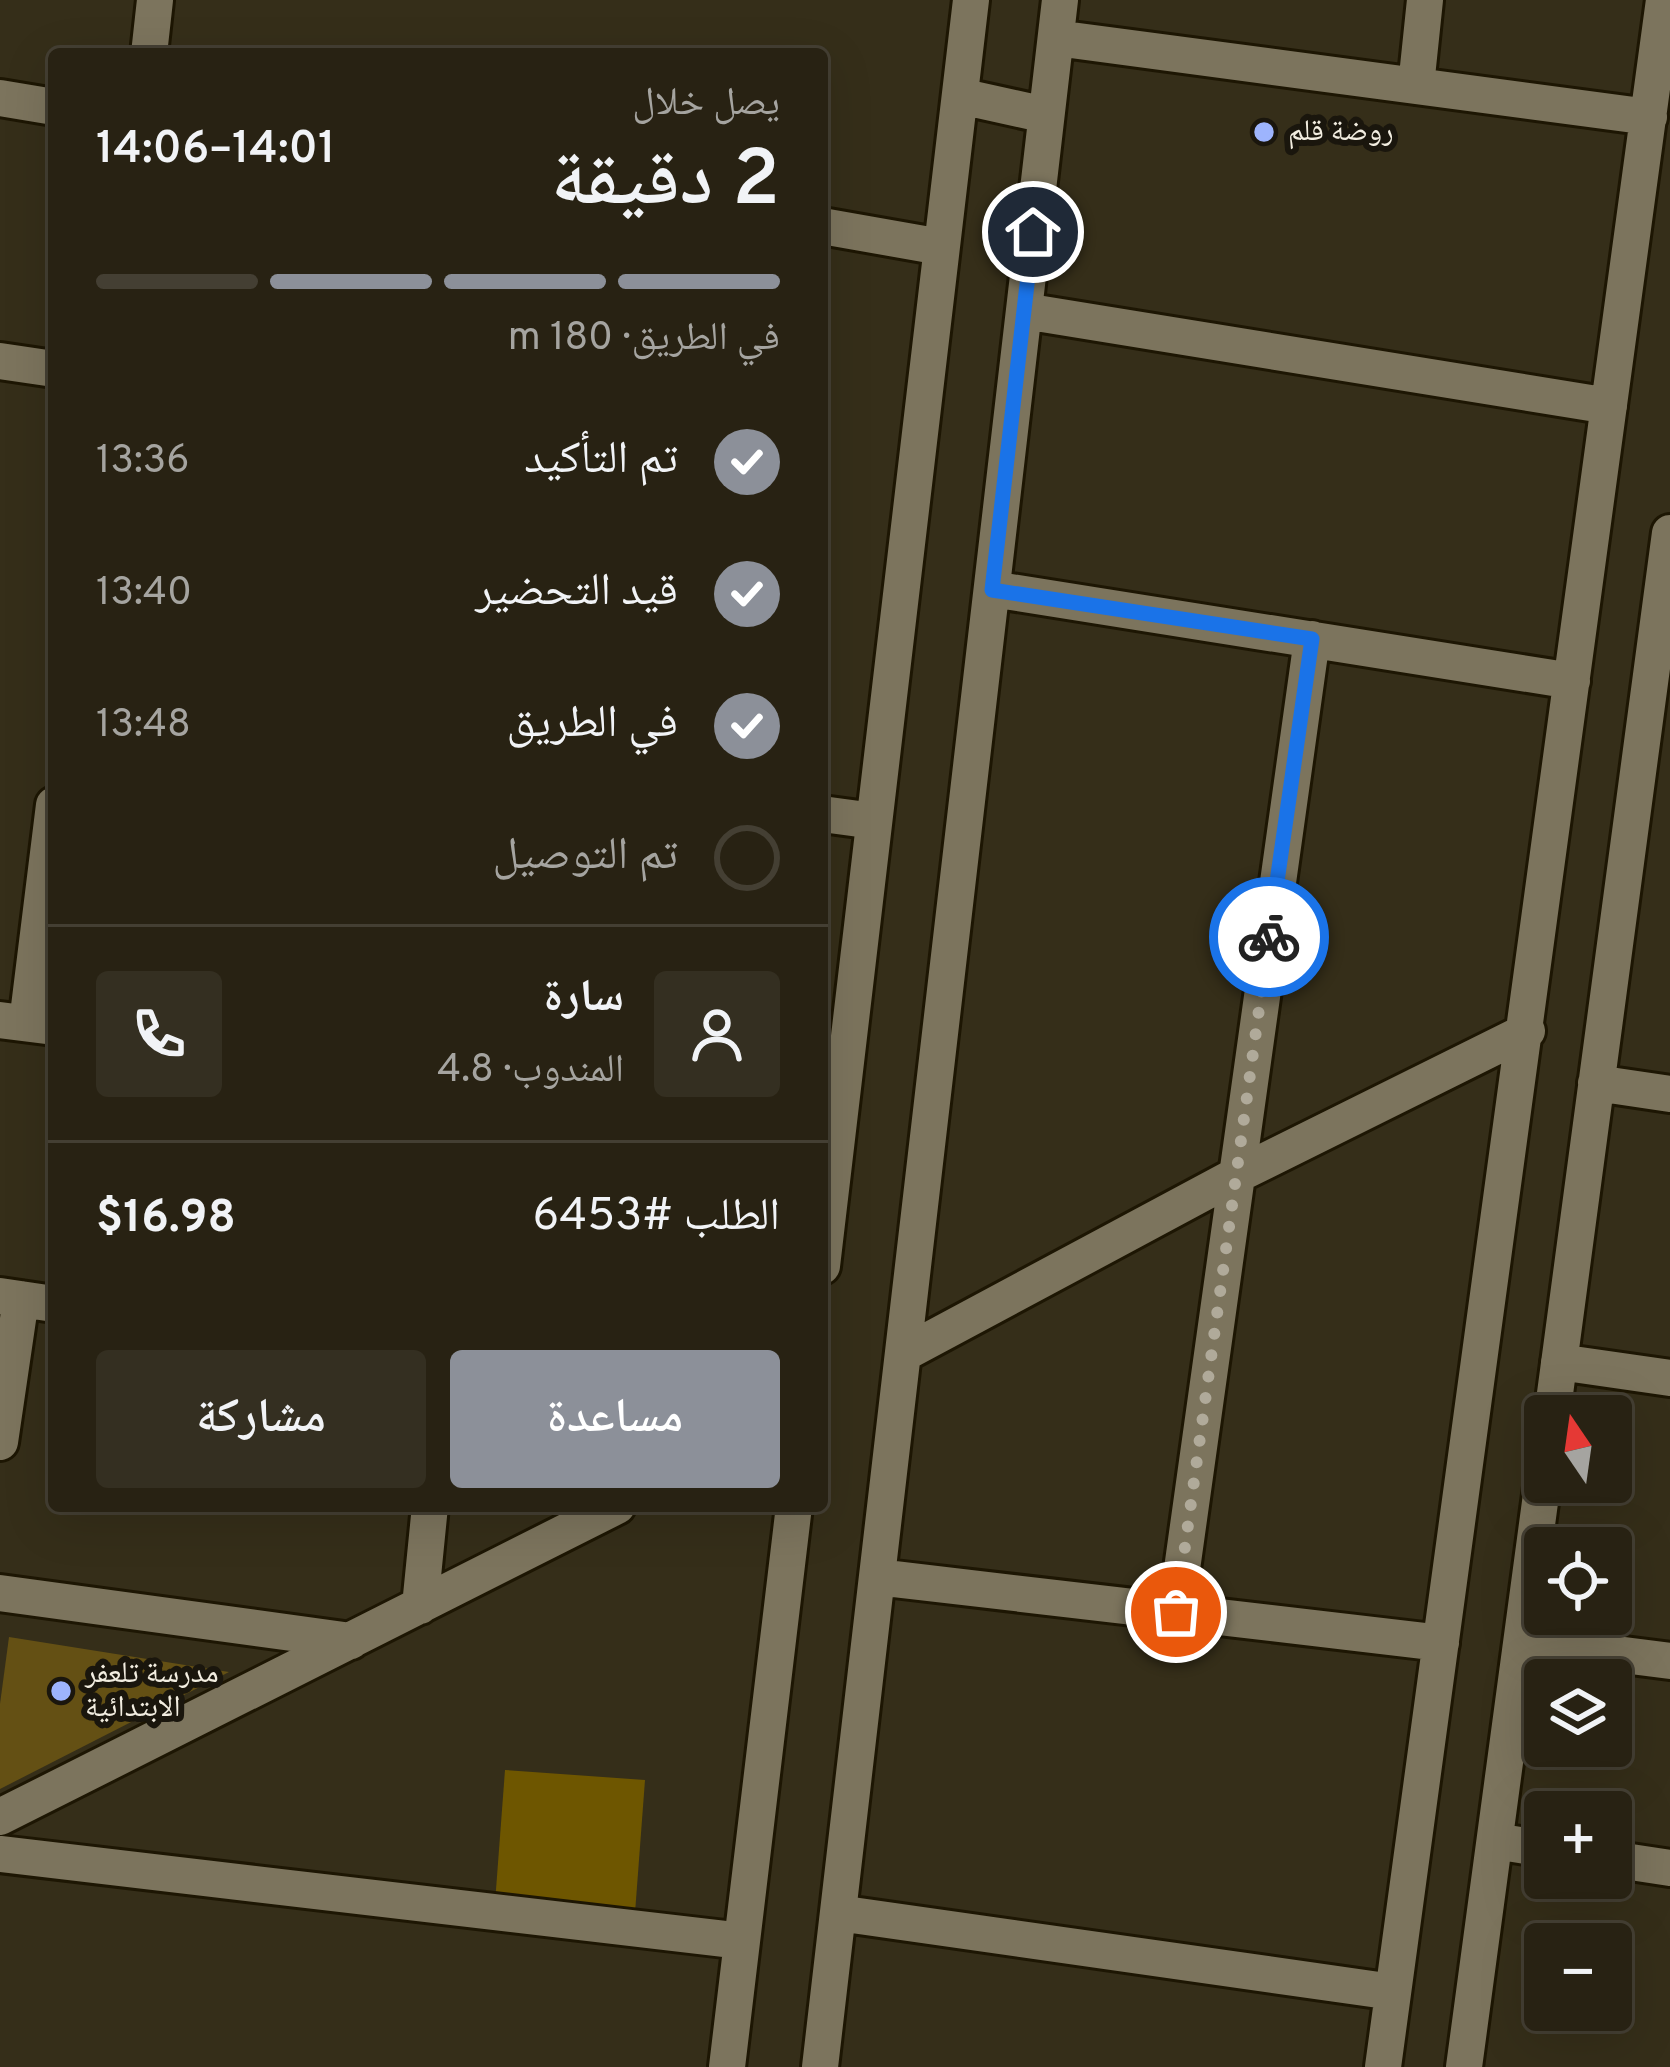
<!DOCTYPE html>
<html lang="ar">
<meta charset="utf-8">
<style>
:root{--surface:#282213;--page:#342f21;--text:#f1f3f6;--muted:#a5a4a0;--line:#443f33;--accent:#8c9099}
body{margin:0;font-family:Overpass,"Noto Naskh Arabic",sans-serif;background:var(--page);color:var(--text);direction:rtl;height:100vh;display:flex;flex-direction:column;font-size:45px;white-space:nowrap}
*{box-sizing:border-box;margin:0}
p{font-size:39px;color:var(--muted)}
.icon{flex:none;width:66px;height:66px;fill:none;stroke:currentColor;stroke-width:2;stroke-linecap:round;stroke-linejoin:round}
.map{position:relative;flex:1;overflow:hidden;direction:ltr}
.drawer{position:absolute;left:48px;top:48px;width:780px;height:1464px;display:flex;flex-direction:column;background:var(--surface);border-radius:12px;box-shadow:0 12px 48px #0002,0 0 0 3px var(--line);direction:rtl}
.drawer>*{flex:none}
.needle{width:78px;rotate:347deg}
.fabs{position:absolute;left:1524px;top:1395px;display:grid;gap:24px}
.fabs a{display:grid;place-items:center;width:108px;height:108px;border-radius:12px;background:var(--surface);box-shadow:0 12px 48px #0002,0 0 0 3px var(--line);font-size:60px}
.pin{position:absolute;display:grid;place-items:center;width:102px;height:102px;color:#fff;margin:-51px;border:6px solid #fff;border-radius:50%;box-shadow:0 3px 12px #0007}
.courier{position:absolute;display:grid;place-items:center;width:120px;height:120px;margin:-60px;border:9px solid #1a73e8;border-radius:50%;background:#fff;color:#222;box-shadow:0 3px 15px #0007}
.headline em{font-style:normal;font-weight:600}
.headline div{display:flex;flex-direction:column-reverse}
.headline{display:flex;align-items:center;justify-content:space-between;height:204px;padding:0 48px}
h1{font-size:78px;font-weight:600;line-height:90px}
.bar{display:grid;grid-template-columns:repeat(4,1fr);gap:18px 12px;align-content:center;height:144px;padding:0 48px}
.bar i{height:15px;border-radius:9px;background:var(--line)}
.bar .current{background:var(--accent)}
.bar p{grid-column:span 4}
.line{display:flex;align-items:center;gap:30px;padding:0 48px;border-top:3px solid var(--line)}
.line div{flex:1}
.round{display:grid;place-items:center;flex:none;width:126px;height:126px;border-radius:12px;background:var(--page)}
ol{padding:0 48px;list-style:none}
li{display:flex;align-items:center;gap:36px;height:132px}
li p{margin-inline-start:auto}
li .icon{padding:12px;border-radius:50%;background:var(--accent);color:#fff;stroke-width:4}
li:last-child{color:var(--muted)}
li i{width:66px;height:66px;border:6px solid var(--line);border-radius:50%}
.action{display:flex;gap:24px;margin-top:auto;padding:24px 48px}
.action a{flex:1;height:138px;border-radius:12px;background:var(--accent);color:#fff;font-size:48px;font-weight:600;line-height:138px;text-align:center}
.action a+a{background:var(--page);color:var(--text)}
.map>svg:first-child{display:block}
</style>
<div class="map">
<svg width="1670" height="2067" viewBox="0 0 1670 2067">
<rect width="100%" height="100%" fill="#352e19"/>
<path fill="#645014" d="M9,1637L229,1672L0,1789V1704Z"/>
<path fill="#6e5600" d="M505,1770L645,1780L635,1913L495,1903Z"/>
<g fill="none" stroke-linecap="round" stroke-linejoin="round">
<g stroke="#1d1603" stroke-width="42">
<path id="minor" d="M1056,38L1649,117
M149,54L155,0
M1416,86L1425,0
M960,96L1046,115
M0,98L54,107
M822,226L941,247
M1024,311L1609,406
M0,361L54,369
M992,589L1572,681
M822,814L874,821
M0,1020L54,1027
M27,1023L54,805
M1596,1083L1670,1094
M822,1266L971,0
M0,1296L54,1304
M903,1354L1235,1176L1527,1031
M1559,1362L1670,1378
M1552,1416L1670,533
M0,1442L21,1299
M877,1577L1441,1643
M0,1593L351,1641
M420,1606L430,1506
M1176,1612L1312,639
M1522,1642L1670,1661
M0,1817L617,1506
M1495,1841L1545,1849
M0,1854L742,1941
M1611,1859L1670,1868
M838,1913L1393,1992
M727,2067L794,1506
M820,2067L1060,0
M1383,2067L1664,0
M1464,2067L1545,1465"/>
</g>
<use href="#minor" stroke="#7c745d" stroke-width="36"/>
</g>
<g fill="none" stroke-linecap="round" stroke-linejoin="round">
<path stroke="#b0aa9a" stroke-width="12" stroke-dasharray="0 21.6" d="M1176,1612L1269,937"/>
<path stroke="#1a73e8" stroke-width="15" d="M1033,232L992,590L1312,639L1269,937"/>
</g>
<g fill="#9db4fd" stroke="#1a160d" stroke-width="4.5">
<circle cx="1264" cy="132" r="12"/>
<circle cx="61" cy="1691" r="12"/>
</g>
<g text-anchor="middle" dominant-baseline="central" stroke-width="12" stroke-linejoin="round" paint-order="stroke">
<g font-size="30" fill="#f2ede0" stroke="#1a160d" text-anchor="start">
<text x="1288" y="132">روضة قلم</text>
<text x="85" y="1674">مدرسة تلعفر<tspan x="85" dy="34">الابتدائية</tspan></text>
</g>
</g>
</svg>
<div class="fabs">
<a><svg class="needle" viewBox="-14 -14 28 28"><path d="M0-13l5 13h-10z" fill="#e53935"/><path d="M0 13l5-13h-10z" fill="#a5a4a0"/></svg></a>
<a><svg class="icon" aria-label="locate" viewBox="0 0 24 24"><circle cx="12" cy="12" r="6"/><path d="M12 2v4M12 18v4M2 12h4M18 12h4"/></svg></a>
<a><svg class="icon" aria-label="layers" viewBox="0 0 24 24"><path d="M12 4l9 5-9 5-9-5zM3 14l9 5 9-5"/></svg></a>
<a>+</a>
<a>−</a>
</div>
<div class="pin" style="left:1176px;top:1612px;background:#ea580c"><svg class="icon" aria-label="bag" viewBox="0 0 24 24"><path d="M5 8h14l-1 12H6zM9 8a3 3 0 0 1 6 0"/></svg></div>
<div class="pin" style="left:1033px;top:232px;background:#1f2937"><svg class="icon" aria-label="home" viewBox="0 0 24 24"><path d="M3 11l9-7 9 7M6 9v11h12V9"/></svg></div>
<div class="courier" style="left:1269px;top:937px"><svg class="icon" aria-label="bike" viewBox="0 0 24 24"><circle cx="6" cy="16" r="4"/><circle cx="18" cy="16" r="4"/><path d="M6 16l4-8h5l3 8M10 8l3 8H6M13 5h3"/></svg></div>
<section class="drawer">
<div class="headline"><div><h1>2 دقيقة</h1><p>يصل خلال</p></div><em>14:01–14:06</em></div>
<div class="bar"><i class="current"></i><i class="current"></i><i class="current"></i><i></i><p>في الطريق · 180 m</p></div>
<ol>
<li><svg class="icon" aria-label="check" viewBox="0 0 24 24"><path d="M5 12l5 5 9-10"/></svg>تم التأكيد<p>13:36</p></li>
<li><svg class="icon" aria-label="check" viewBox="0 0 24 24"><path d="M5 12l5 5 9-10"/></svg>قيد التحضير<p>13:40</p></li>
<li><svg class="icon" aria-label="check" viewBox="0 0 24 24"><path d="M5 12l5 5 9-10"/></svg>في الطريق<p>13:48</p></li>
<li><i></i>تم التوصيل</li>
</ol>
<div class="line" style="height:216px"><a class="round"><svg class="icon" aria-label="person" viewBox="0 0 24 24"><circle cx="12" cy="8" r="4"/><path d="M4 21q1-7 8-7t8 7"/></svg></a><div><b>سارة</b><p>المندوب · 4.8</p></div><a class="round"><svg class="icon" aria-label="phone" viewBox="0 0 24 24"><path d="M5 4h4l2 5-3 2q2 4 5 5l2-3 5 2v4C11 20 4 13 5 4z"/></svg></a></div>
<div class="line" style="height:156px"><div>الطلب #6453</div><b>$16.98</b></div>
<div class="action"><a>مساعدة</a><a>مشاركة</a></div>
</section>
</div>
